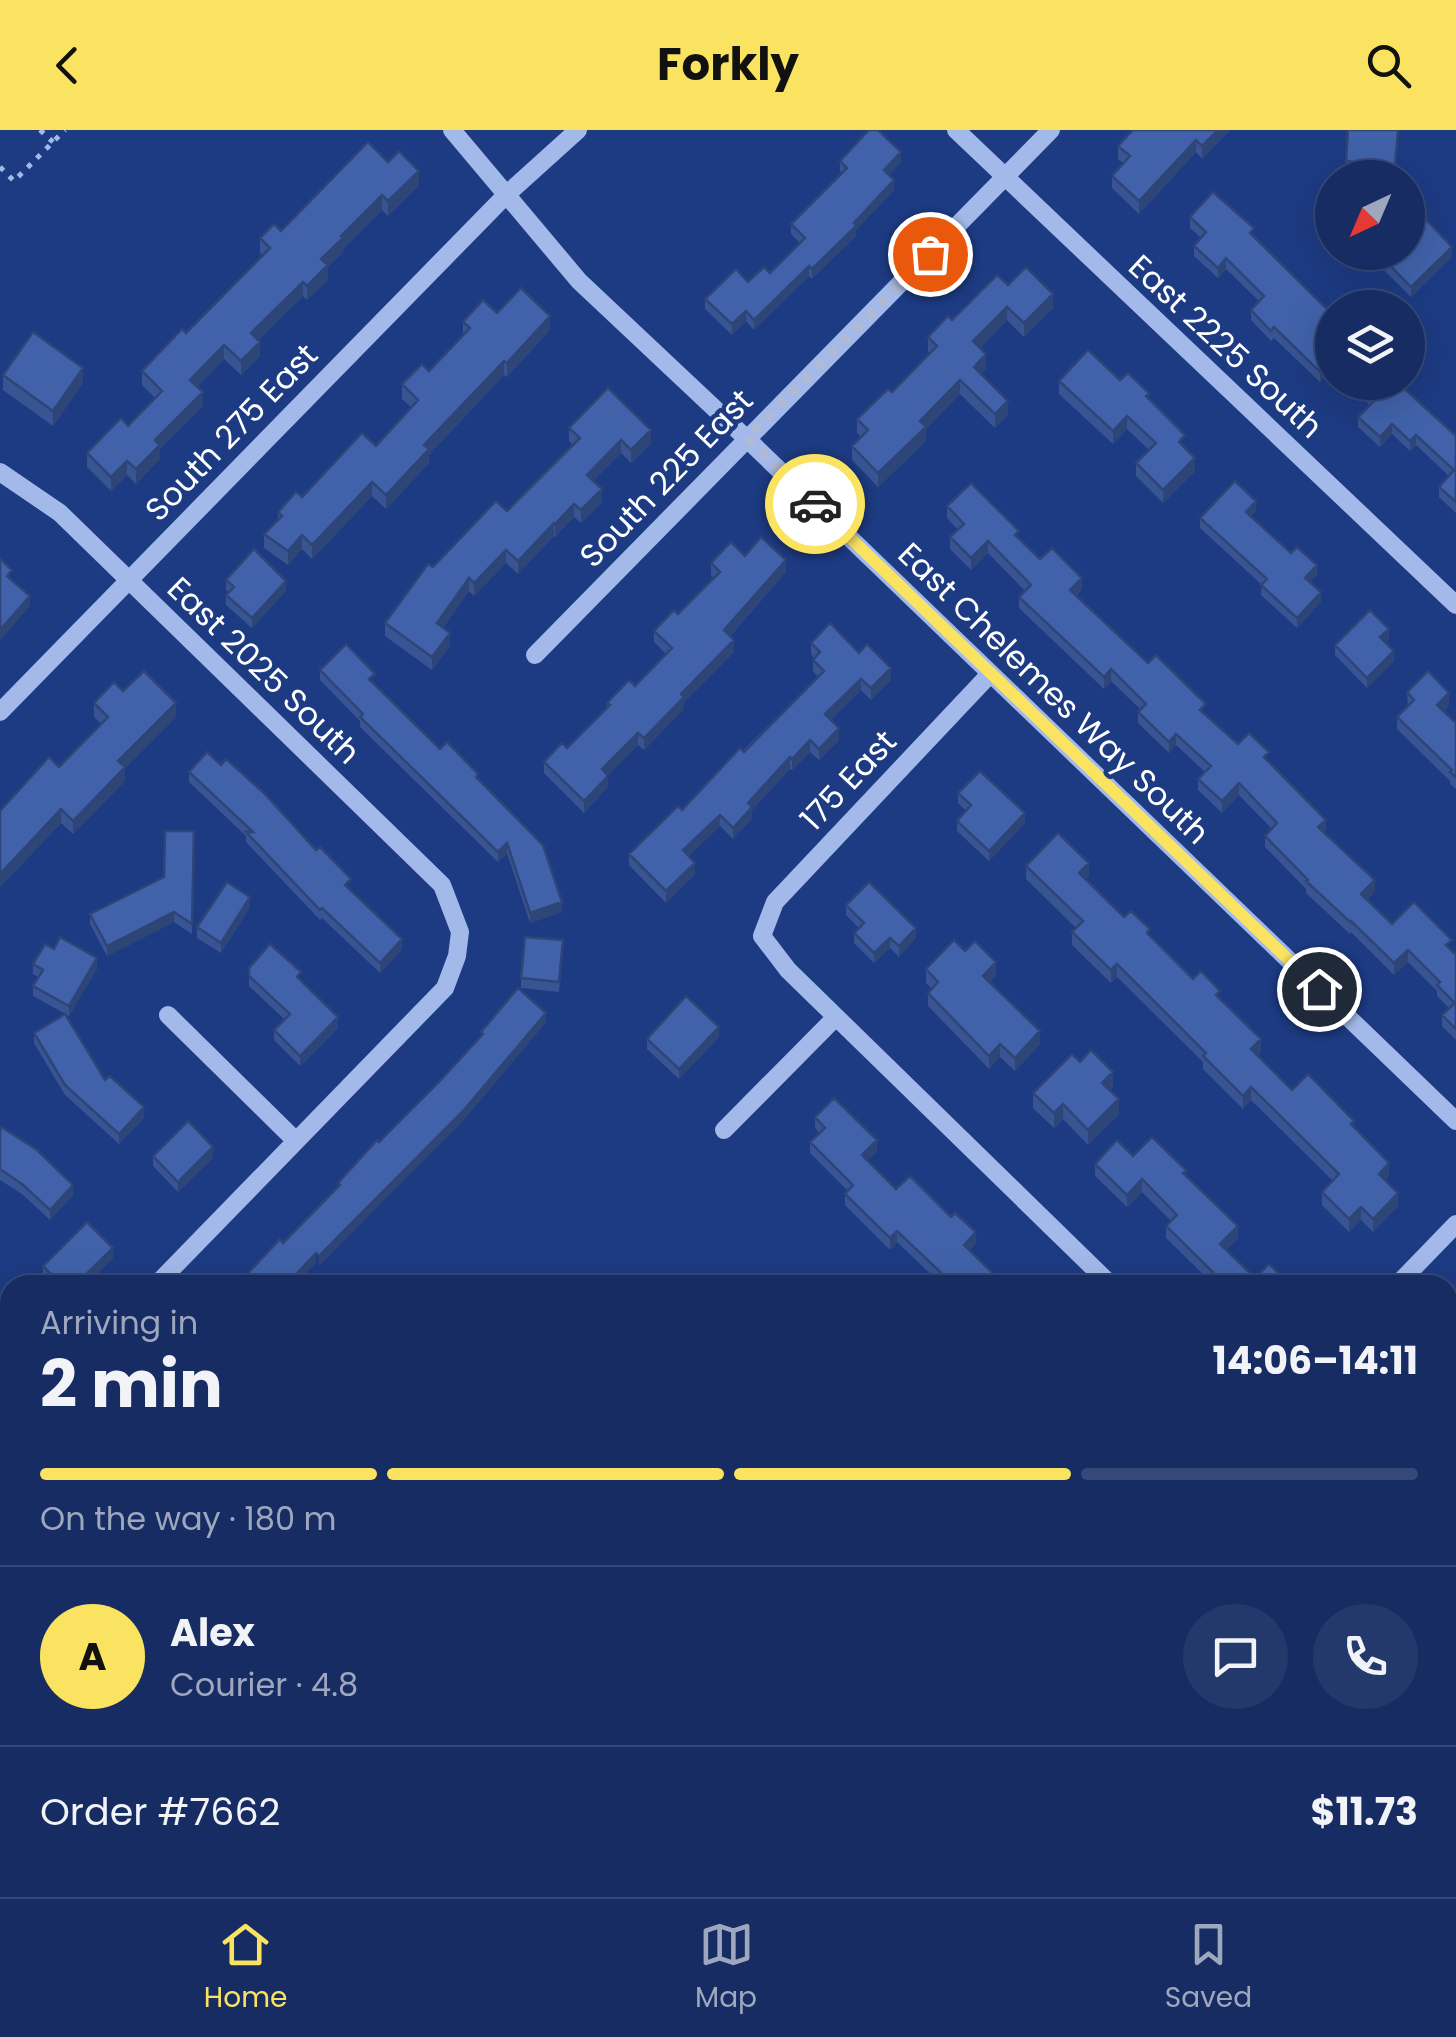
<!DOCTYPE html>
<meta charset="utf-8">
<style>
:root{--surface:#162c62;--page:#23386b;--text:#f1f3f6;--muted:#9ea7be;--line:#354877;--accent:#fae361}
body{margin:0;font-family:Poppins,sans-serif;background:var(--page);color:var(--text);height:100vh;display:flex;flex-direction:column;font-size:38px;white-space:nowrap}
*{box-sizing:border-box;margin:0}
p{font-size:32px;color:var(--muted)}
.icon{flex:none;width:55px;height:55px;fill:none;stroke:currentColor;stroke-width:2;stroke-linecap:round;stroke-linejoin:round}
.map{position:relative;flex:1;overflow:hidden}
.drawer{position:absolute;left:0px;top:1145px;width:1458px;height:622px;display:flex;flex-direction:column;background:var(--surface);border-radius:30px 30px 0 0;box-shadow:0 10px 40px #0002,0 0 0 2px var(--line)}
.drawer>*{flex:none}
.needle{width:65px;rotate:224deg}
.fabs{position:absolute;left:1315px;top:30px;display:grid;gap:20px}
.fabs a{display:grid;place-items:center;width:110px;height:110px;border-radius:50%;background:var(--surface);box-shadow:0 10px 40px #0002,0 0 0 2px var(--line);font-size:50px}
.pin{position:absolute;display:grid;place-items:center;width:85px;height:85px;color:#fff;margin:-42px;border:5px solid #fff;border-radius:50%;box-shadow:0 2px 10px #0007}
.courier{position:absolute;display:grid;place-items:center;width:100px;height:100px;margin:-50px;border:8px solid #fae361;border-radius:50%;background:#fff;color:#222;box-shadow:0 2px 12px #0007}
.head em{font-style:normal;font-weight:700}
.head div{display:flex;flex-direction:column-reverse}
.head{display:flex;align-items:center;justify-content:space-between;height:170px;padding:0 40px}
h1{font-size:65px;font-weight:700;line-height:75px}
.bar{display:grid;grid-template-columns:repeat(4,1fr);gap:15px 10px;align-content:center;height:120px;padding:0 40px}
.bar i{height:12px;border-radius:8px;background:var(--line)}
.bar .current{background:var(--accent)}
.bar p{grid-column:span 4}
.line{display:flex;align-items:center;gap:25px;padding:0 40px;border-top:2px solid var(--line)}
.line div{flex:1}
.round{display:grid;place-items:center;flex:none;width:105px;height:105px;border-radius:52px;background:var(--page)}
header{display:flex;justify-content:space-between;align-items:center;height:130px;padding:0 40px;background:var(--accent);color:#111;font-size:45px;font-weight:700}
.menu{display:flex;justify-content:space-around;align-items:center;height:140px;border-top:2px solid var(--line);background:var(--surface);font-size:28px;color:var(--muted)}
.menu a{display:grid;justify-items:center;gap:5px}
.menu .current{color:var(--accent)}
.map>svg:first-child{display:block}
</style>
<header><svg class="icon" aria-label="back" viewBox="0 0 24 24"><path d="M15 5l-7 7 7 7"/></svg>Forkly<svg class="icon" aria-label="search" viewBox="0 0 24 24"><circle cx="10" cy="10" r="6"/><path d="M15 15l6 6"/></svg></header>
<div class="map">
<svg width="1456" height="1767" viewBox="0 0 1456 1767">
<rect width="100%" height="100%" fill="#1d3b83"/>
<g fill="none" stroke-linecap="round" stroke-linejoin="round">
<path stroke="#a3b9ea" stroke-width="5" stroke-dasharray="5 8" stroke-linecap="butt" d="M40,0L53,12
M0,37L14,51L65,0"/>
<path stroke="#a3b9ea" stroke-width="18" d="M452,0L579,151L747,309L1456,991
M956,0L1456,475
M0,342L60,383L442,755L460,802L457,826L445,858L156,1155
M535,525L1051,0
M990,544L775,772L762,806L788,840L1111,1155
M0,582L506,65L578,0
M168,885L296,1011
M724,1000L836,887
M1397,1155L1456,1094
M0,1191L10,1202
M0,1315L10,1304
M1448,1582L1456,1573
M447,1758L448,1767
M1268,1767L1277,1758"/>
</g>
<path fill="#385492" d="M1230,0L1202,29L1196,22L1139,84L1112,58V46L1123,33L1118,29V16Z
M1398,9L1363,43L1346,41V31Z
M840,31L901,32L889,45L894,60L856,100V106L812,149L809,146L754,200L746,191L732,205L705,179V169L770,143L800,113L791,104V94L842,43L840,41Z
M388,32L419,55L388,86L382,80L343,119V122L328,137V150L307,170L303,166L258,210L260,226L241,245L224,229L197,257L203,276L160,319V329L136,354L127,345L111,361L87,337V323L128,296L155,268L142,255V241L186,203L263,125L260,123V108L281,101Z
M1190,87L1254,107L1332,184L1320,252L1274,208L1271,211L1251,190V180L1259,171L1226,139L1218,148L1194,126V116L1201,108L1190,98Z
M1376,122L1452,127L1411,167L1376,132Z
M1008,155L1053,178L1024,207L1007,190L980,218L986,238L981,244L1008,285L995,298L960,264L926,299V311L878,357L852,330V316L861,307L857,303V289L892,262L930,224L928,221V207Z
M497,183L550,200L507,247L504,245L429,325V333L386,379L372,366L312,429L302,419L288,435L264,418V404L278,390V382L302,367L376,316L411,277L402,269V254L429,241L463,205V192Z
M3,245L83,253L53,296L3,260Z
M1120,250L1149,270L1185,318L1195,341L1163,373L1136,346V333L1149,320L1127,299L1113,314L1059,264V251Z
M1347,252H1397L1455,305L1456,304V383L1439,367V357L1449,346L1416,315L1410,321L1392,304L1380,317L1358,297V287L1370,275Z
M569,298L651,313L631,333L621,323L593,351L602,372L581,393L574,387L555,407L554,406L518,444L506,433L474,466L469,461L443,498L450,516L432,540L385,506V493L433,437L507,381L573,315L569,311Z
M947,376L1019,408L1040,429L1082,459L1076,466L1148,533L1238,614L1269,632L1326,701L1324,703L1375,761L1367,770L1392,794L1452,821L1456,825V910L1442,896V885L1449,878L1437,866V861L1408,832L1394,845L1351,802L1350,804L1306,763V759L1265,717V706L1272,699L1239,665L1222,683L1198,660V649L1205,642L1176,615L1169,623L1138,593V582L1141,580L1111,551L1104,559L1019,478V467L1025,461L988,423L971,440L950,419V407L958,400L947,388Z
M1256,381L1251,386L1317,445L1310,452L1321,472L1297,498L1261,465L1262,455L1200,398V388Z
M745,426L786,442L730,506L734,522L684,572V579L644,620L638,615L608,645V657L584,683L544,643V632L567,618L607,577V573L635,556L666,524L654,512V501L678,484L714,448L711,445V433Z
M226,450L286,461L252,498L226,475V465L229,462L226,460Z
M1389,509L1385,512L1394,531L1367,558L1335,525V515Z
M811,513L859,523L891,550L871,570L861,560L831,590L839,610L819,630L810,622L792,640L790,639L752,680V689L733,709L720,696L689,726L695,744L666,773L629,735V724L682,680L818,547L813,541V530L814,528L811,524Z
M320,540L375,554L440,619L478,649L562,782L530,793L507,723L498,732L360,597V591L320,550Z
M123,561L176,587L125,638V651L73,704L61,693L0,757V681L59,637L101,594L94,587V573Z
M1407,562L1449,575L1444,581L1456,593V659L1450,654V651L1397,599V587L1408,576Z
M189,642L316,720L402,819L380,843L322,788L320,790L246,712V706L189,652Z
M958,663L1025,693L989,731L957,701V691L966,681L958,673Z
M194,701L192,804L174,792L107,826L90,794V784L164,747Z
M1026,736L1089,746L1085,749L1124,787L1150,806L1193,849L1220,869L1261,922L1257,926L1292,960L1354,998L1389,1046L1385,1050L1398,1076L1373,1102L1361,1090L1349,1102L1322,1075V1062L1333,1051L1251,970L1243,979L1203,939V932L1117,847L1111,853L1072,815V802L1076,798L1026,749Z
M846,775L916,808L899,827L890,818L874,833L854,813V803L859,798L846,785Z
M250,777L221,823L197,808V797Z
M54,819L97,839L69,886L33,866V856L38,847L33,844V834Z
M563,821L559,862L521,858V848Z
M965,821L996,846L990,852L1040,914L1015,941L1000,927L989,939L928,876V863L932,859L926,853V839Z
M249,838L301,851L338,898L300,936L274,910V900L284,889L249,856Z
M34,903L105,950L144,988L119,1014L65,965L34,913Z
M719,907L679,949L647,919V909Z
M1080,932L1113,957L1110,960L1119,984L1088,1015L1063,989L1054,998L1033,978V963Z
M815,987L877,1021L867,1031L896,1059L976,1113L970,1120L1004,1154L1017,1155H942L897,1112L890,1120L845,1075V1064L848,1061L810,1023V1012L819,1003L815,998Z
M0,996L73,1065L50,1090L22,1064L0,1050Z
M153,1026L213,1028L178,1062L153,1036Z
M1133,1026L1186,1045L1238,1108L1226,1120L1255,1148L1291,1155H1214L1166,1108V1096L1171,1091L1142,1062L1127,1077L1095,1046V1034Z
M113,1128L86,1155H52L43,1146V1136Z
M1456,1184V1204L1451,1200V1188Z
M2,1758H59L55,1767H2Z
M764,1758H828L832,1767H774Z"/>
<path fill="#2e4577" d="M1218,0H1230L1202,29V16Z
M1196,10V22L1139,84V71Z
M901,22V32L884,51V40Z
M419,41V55L388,86V71Z
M894,50V60L856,100V106L812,149V139Z
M382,65V80L343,119V122L328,137V150L307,170V156L321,129L341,106Z
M1452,117V127L1411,167V157Z
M1226,128V139L1218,148V138Z
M809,136V146L754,200V190Z
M303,152V166L251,218V203Z
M1053,164V178L1024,207V193Z
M1007,177V190L973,225V211Z
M746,181V191L732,205V194Z
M550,186V200L507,247V233Z
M260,212V226L241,245V231Z
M224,215V229L190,264V250Z
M986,224V238L974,251V237Z
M1332,229V240L1320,252V242Z
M504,231V245L429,325V333L386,379V365L424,315Z
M83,238V253L53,296V281Z
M960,250V264L926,299V311L878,357V343L920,291Z
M203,262V276L160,319V329L136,354V339L155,310Z
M1008,271V285L995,298V284Z
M1127,286V299L1113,314V301Z
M1392,294V304L1380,317V307Z
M651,300V313L631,333V320Z
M1416,305V315L1410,321V311Z
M621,310V323L587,358V345Z
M1195,328V341L1163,373V360Z
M127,331V345L111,361V347Z
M372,352V366L312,429V415Z
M602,359V372L581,393V380Z
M1256,371V381L1246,392V382Z
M574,374V387L555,407V394Z
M554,393V406L518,444V431Z
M302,405V419L288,435V421Z
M988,411V423L971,440V428Z
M506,420V433L474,466V453Z
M786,430V442L724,512V500Z
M1317,435V445L1305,458V448Z
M469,448V461L437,506V493Z
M1082,448V459L1070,471V460Z
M286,451V461L252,498V488Z
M1321,462V472L1297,498V488Z
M30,466V476L0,511V500Z
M1389,499V509L1380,517V507Z
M450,503V516L432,540V527Z
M734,510V522L684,572V579L644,620V608L681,564Z
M1394,521V531L1367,558V548Z
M891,538V550L871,570V558Z
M1111,539V551L1104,559V547Z
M861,549V560L825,596V584Z
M1449,563V575L1437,587V575Z
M176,573V587L125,638V651L73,704V691L118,631Z
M839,598V610L819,630V619Z
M638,603V615L602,651V639Z
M1176,604V615L1169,623V612Z
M810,610V622L792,640V629Z
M790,627V639L752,680V689L733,709V698L748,673Z
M608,646V657L584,683V671Z
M1239,653V665L1222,683V671Z
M61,679V693L0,757V744Z
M1025,683V693L989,731V721Z
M720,685V696L683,732V720Z
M1326,690V701L1318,709V697Z
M507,713V723L498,732V722Z
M695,733V744L666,773V761Z
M1089,733V746L1079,756V743Z
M1375,750V761L1361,776V764Z
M250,767V777L221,823V813Z
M562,772V782L530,793V783Z
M174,782V792L107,826V816Z
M916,798V808L899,827V816Z
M890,808V818L874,833V823Z
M402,809V819L380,843V833Z
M1408,820V832L1394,845V833Z
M97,828V839L69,886V876Z
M996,832V846L983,859V846Z
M1117,834V847L1111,853V840Z
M546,883V893L463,991L319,1136V1126Z
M338,887V898L300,936V926Z
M719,897V907L679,949V939Z
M1040,901V914L1015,941V928Z
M1261,909V922L1251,932V919Z
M1000,914V927L989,939V926Z
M1113,942V957L1102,968V953Z
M1251,957V970L1243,979V966Z
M1119,969V984L1088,1015V1000Z
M1063,974V989L1054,998V983Z
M144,977V988L119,1014V1004Z
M877,1010V1021L862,1036V1025Z
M213,1017V1028L178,1062V1052Z
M1389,1033V1046L1379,1057V1044Z
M1142,1049V1062L1127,1077V1065Z
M73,1055V1065L50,1090V1080Z
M1398,1063V1076L1373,1102V1089Z
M1361,1077V1090L1349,1102V1089Z
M1238,1096V1108L1220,1126V1114Z
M897,1101V1112L890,1120V1108Z
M976,1102V1113L964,1126V1115Z
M113,1118V1128L86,1155H75Z
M316,1123V1133L295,1155H286Z
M1456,1269V1280L1448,1288V1277Z
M10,1440V1450L0,1460V1450Z
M1456,1464V1479L1448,1488V1473Z
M10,1595V1605L0,1615V1605Z
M9,1716V1726L0,1731V1721Z
M1456,1741V1751L1443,1764V1758H1448V1750Z
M306,1758H313V1761L307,1767H297Z"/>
<path fill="#4162aa" stroke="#2e4577" stroke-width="2.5" d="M869,0H878L901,22L884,40L894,50L854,93L856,96L812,139L809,136L754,190L746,181L732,194L705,169L736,139L748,152L764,137L770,143L805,108L791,94L847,38L840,31Z
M1133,0H1218L1202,16L1196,10L1139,71L1112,46L1130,26L1118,16Z
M1348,0H1398L1394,48H1363L1364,33L1346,31Z
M368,12L388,32L399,21L419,41L388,71L382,65L341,106L343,108L321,129L328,135L307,156L303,152L251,203L260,212L241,231L224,215L190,250L203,262L155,310L160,315L136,339L127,331L111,347L87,323L121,288L128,296L162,261L142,241L182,199L186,203L270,118L260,108L274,94L281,101Z
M1213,62L1254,98L1250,103L1332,184V229L1320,242L1274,197L1271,201L1251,180L1264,166L1226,128L1218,138L1194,116L1206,102L1190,87Z
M1418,81L1452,117L1411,157L1377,122H1408V91Z
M1026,137L1053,164L1024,193L1007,177L973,211L986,224L974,237L1008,271L995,284L960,250L920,291L926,297L878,343L852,316L868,300L857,289L888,259L892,262L937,216L928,207L948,186L952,190L997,145L1008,155Z
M521,158L550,186L507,233L504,231L424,315L429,319L386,365L372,352L312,415L302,405L288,421L264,404L282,386L278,382L296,362L302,367L362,303L376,316L418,270L402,254L422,234L429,241L470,198L463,192L483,170L497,183Z
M33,202L83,238L53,281L3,245Z
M1088,220L1120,250L1128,243L1149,263L1146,266L1185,305L1179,312L1195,328L1163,360L1136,333L1156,313L1127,286L1113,301L1059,251Z
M1358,252H1397L1455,305L1456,304V372L1439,357L1454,340L1416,305L1410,311L1392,294L1380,307L1358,287L1375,270Z
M608,258L651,300L631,320L621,310L587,345L602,359L581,380L574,374L555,394L554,393L518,431L506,420L474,453L469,448L437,493L450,503L432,527L385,493L428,434L433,437L496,371L507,381L580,308L569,298Z
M1235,351L1256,371L1246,382L1291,423L1297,417L1317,435L1305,448L1321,462L1297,488L1261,455L1267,449L1200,388Z
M971,353L1019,401L1015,405L1040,429L1052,418L1082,448L1070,460L1148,533L1156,525L1206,574L1200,580L1238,614L1249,603L1269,622L1264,627L1326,690L1318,697L1375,750L1361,764L1392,794L1414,772L1452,810L1446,815L1456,825V899L1442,885L1455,873L1437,855L1440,852L1408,820L1394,833L1351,791L1350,792L1306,751L1308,750L1265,706L1277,693L1239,653L1222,671L1198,649L1211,636L1176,604L1169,612L1138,582L1146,574L1111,539L1104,547L1019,467L1031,455L988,411L971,428L950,407L964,394L947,376Z
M761,407L786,430L724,500L734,510L681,564L684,567L644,608L638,603L602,639L608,646L584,671L544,632L562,613L567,618L610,575L607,573L629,550L635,556L672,518L654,501L674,480L678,484L720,442L711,433L731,412L745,426Z
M254,419L286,451L252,488L226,465L234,457L226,450Z
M0,429L12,440L7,446L30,466L0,500Z
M1370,480L1389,499L1380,507L1394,521L1367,548L1335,515Z
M830,493L859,523L867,514L891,538L871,558L861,549L825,584L839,598L819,619L810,610L792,629L790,627L748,673L752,677L733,698L720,685L683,720L695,733L666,761L629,724L678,676L682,680L740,618L744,622L824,541L813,530L820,522L811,513Z
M346,514L375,544L369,549L440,619L447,612L478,644L476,647L543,715L562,772L530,783L507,713L498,722L360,587L363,584L320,540Z
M144,541L176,573L118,631L125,637L73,691L61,679L0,744V681L49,627L59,637L108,587L94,573L114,552L123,561Z
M1428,541L1449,563L1437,575L1456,593V647L1450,642L1452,640L1397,587L1414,570L1407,562Z
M207,622L221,635L226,629L263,662L316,720L320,717L351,749L345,755L402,809L380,833L322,778L320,780L246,702H253L189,642Z
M980,641L1025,683L989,721L957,691L971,675L958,663Z
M165,701H194L192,794L174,782L107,816L90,784L164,747Z
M1058,703L1089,733L1079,743L1124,787L1131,781L1150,799L1147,803L1193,849L1201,841L1220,861L1216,865L1261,909L1251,919L1292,960L1308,944L1354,991L1351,994L1389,1033L1379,1044L1398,1063L1373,1089L1361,1077L1349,1089L1322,1062L1339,1044L1251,957L1243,966L1203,926L1206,923L1117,834L1111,840L1072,802L1083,791L1026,736Z
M227,752L250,767L221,813L197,797Z
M869,752L916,798L899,816L890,808L874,823L854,803L864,793L846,775Z
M60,807L97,828L69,876L33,856L43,840L33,834L45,814L54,819Z
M525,807L563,810L559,852L521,848Z
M954,810L965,821L975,811L996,832L983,846L1040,901L1015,928L1000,914L989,926L928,863L938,852L926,839Z
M270,814L301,842L297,847L338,887L300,926L274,900L290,884L249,846V838Z
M518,858L546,883L463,981L319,1126L316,1123L286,1155H237L280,1109L283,1113L340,1055L338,1053L377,1010L379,1012L439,952L483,904L481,902Z
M686,866L719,897L679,939L647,909Z
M65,884L105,950L110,946L144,977L119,1004L65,955L34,903Z
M1091,920L1113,942L1102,953L1119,969L1088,1000L1063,974L1054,983L1033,963L1072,924L1080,932Z
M834,968L877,1010L862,1025L896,1059L910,1046L951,1087L955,1083L976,1102L964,1115L1004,1154L1010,1148L1017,1155H976L970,1149L964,1155H954L897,1101L890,1108L845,1064L853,1055L810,1012L825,998L815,987Z
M188,991L213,1017L178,1052L153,1026Z
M0,996L37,1020L73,1055L50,1080L22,1054L0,1039Z
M1152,1007L1186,1040L1183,1043L1238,1096L1220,1114L1255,1148L1269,1134L1291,1155H1226L1166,1096L1177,1085L1142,1049L1127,1065L1095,1034L1117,1010L1133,1026Z
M87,1092L113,1118L75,1155H62L43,1136Z
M1456,1211V1269L1448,1277V1220Z
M10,1388V1440L0,1450V1398Z
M1448,1422L1456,1430V1464L1448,1473Z
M10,1546V1595L0,1605V1556Z
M1456,1680V1741L1448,1750V1688Z
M0,1700L9,1716L0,1721Z
M10,1739V1758H55L51,1767H25L2,1758Z
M75,1758H124L126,1763L113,1767H78Z
M254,1758H306L297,1767H244Z
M514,1758H546L549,1767H513Z
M780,1758H828L832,1761L826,1767H789Z
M1096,1758H1116L1125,1767H1087Z
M1386,1758H1446L1451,1762L1447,1767H1386L1382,1762Z"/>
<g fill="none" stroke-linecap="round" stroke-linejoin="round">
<path stroke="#b0bad4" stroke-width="10" stroke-dasharray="0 18" d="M815,374L747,308L930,124"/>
<path stroke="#fae361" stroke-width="12" d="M815,374L1319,859"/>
</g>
<g text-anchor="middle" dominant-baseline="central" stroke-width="9" stroke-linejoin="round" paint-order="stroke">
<g font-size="32" fill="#fff" stroke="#1d3b83">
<text transform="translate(1226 216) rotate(43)">East 2225 South</text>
<text transform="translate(231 302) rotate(-46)">South 275 East</text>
<text transform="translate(666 348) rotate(-46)">South 225 East</text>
<text transform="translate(264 540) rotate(44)">East 2025 South</text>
<text transform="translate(1054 563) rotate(44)">East Chelemes Way South</text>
<text transform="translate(848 650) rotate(-47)">175 East</text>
</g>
</g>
</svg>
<div class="fabs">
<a><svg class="needle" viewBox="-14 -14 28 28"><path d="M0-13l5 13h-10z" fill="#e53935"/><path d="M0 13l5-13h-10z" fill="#9ea7be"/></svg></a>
<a><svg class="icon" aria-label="layers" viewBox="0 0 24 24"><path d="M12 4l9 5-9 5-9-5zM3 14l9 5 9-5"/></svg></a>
</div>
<div class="pin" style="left:930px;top:124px;background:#ea580c"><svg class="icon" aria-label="bag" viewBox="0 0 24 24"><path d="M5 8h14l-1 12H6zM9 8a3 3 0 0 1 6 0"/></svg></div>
<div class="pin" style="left:1319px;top:859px;background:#1f2937"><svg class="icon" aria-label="home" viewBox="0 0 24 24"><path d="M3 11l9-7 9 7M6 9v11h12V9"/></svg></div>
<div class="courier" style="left:815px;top:374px"><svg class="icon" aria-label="car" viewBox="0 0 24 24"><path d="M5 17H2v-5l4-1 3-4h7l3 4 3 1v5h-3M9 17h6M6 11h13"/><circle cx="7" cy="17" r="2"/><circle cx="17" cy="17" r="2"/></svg></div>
<section class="drawer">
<div class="head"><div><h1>2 min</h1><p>Arriving in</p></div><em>14:06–14:11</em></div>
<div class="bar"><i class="current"></i><i class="current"></i><i class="current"></i><i></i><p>On the way · 180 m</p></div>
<div class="line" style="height:180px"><b class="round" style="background:var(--accent);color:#111">A</b><div><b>Alex</b><p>Courier · 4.8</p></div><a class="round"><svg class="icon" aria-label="chat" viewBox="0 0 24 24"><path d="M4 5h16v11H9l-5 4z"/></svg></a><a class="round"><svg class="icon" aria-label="phone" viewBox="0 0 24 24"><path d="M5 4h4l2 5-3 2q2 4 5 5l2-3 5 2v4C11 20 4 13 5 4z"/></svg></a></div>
<div class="line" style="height:130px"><div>Order #7662</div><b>$11.73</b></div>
</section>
</div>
<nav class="menu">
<a class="current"><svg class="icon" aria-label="home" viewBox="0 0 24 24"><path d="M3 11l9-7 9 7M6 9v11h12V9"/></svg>Home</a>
<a><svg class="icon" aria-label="map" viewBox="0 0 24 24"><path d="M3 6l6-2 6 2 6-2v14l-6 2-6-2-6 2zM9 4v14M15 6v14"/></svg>Map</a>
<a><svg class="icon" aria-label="saved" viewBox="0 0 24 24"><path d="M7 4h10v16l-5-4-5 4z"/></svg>Saved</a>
</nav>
